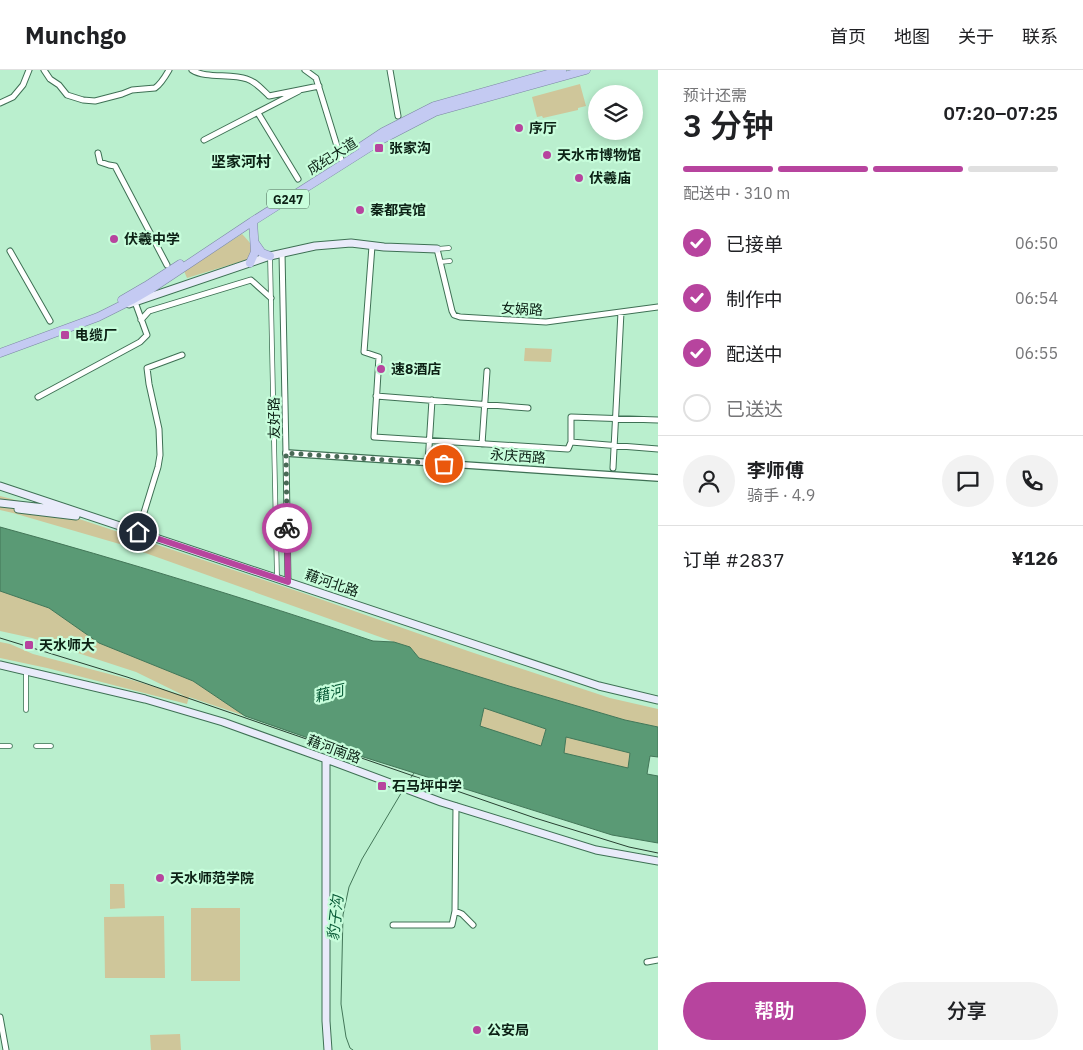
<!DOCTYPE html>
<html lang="zh">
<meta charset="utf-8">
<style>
:root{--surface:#fff;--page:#f2f2f2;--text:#202124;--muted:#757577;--line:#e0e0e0;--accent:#b7449e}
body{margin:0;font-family:"IBM Plex Sans","Noto Sans SC",sans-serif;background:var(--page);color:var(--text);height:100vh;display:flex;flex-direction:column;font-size:19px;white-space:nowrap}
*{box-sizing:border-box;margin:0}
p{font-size:16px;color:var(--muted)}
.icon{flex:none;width:28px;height:28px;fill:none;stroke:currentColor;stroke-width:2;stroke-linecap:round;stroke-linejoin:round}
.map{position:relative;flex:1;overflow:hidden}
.panel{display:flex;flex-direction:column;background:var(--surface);width:425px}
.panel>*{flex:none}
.tools{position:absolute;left:588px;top:15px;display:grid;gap:10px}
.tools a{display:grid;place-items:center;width:55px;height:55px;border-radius:50%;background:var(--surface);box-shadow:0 2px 8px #0003;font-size:25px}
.pin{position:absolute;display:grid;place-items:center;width:42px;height:42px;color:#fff;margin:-21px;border:2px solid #fff;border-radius:50%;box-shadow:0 1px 5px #0007}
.courier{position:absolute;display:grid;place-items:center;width:50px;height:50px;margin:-25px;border:4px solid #b7449e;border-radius:50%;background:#fff;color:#222;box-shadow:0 1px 6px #0007}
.overview em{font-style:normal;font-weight:600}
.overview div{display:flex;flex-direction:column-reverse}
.overview{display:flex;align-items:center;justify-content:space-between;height:85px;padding:0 25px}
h1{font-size:32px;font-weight:600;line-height:38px}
.bar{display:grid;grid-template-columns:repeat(4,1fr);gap:8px 5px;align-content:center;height:60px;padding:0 25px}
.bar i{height:6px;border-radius:4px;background:var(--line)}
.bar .on{background:var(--accent)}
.bar p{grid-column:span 4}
.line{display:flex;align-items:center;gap:12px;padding:0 25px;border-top:1px solid var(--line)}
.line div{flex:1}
.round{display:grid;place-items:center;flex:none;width:52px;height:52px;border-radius:26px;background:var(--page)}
ol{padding:0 25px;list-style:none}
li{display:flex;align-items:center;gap:15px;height:55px}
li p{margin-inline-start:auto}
li .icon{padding:5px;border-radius:50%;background:var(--accent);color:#fff;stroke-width:4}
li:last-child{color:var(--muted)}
li i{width:28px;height:28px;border:2px solid var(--line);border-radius:50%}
.cta{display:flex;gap:10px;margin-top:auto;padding:10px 25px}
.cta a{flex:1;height:58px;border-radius:30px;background:var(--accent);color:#fff;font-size:20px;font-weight:600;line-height:58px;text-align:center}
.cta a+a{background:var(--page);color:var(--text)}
header{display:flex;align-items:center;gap:30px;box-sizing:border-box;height:70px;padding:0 25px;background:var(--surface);border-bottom:1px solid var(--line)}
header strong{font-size:24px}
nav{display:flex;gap:28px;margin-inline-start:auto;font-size:18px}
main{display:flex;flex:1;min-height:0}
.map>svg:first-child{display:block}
</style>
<header>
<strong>Munchgo</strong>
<nav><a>首页</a><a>地图</a><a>关于</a><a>联系</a></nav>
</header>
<main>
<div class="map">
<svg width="658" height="980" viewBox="0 0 658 980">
<rect width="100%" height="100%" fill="#baefce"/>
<path fill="#cfc69a" d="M580,14L586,36L578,38V40L543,48L542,46L537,47L532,27Z
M242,164C251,174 255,175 249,189L187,208L184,201Z
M525,278L552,279L551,292L524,291Z
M0,426L46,438L303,523L468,581L610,628L658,639V657L625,650L509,616L419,588L410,577L394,572L123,475L13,443L0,440Z
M0,521L49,538L99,573L193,611L245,646L189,627L187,634L47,598L0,588V572L10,574L33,584L132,610L185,626L136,602L32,568L0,561Z
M484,638L546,659L541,676L480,656Z
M566,667L630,683L628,699L564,683Z
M110,814H124L125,838L110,839Z
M191,838H240V911H191Z
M164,846L165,908H105L104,847Z
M180,964L181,980H151L150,965Z"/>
<path fill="#5a9a75" stroke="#437658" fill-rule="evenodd" d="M0,457C125,491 250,530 373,571L394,572L410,577L419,588L509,616L625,650L658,657V687L650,686L647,704L658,706V773L612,765L357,685L245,646L193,611L99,573L49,538L0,521ZM484,638L546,659L541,676L480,656ZM566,667L630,683L628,698L564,683Z"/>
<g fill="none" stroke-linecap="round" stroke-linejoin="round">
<path stroke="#437658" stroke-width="1" d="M406,715L414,703
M353,980L350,978L346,967L341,934L343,845L349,817L362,789L403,720"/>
<g stroke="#3e7054" stroke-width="5.5">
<path id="pedestrian" d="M437,179L449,178
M270,186L277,508
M440,192L450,191
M26,640V601
M0,676H10
M36,676H51"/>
</g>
<g stroke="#3e7054" stroke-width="7">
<path id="minor" d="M44,0L50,9L59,15L67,25L83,30L95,31L122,24L132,20L155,18C161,14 165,7 169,0
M192,0C206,9 231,3 247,9C256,12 262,19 269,26L319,16
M305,0L316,8L341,89
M390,0L398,46
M0,33L13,27L23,15L29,0
M258,43L298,109
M204,70L299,21
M98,83L100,92L109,95L115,96L167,195
M372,176L364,282L379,287L374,367L568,379L571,372L658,379
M437,179L452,241L454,245L460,247L546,252L658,237
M10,181L50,251
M282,183L286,383L288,512
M141,250L149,241L251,210L271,228
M376,326L528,338
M38,327L140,272L147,265L135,232
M571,372V347L658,350
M482,374L487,301
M428,393L432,330
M613,398L621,242
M136,466L138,462L158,397L160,385L159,359L149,314L147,298L182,285
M455,841L462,844L473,855
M393,855H452L455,841L456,736
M647,892L658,890
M0,947L6,980"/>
</g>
<g stroke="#3e7054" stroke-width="8">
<path id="tertiary" d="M286,383L658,408"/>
</g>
<g stroke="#3e7054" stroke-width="9">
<path id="secondary" d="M129,234L270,186L315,176L351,173L384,177L437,179
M0,416L599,616L658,630
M0,433L63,440
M18,439L76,446
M0,595L145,629L223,652L326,689L441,732L596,780L658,791
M326,689V951L328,980"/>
</g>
<g stroke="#7a86a2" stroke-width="9">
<path id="trunk" d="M362,76L383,62L434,36L562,0
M255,173L262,183L270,186
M250,193L255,182L253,151
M122,230L146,216L180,194
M0,283L98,247L132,230L151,219L253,151L381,70L435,42L586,0"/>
</g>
<use href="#pedestrian" stroke="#fff" stroke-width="4"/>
<use href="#minor" stroke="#fff" stroke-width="5"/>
<use href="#tertiary" stroke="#fff" stroke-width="5.5"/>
<use href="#secondary" stroke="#e9ebfa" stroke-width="7"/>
<use href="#trunk" stroke="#c4caf2" stroke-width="8"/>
<path stroke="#274031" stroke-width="1" d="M0,568L127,607L535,748L629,777L658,783"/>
</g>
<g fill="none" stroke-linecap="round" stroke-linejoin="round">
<path stroke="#496956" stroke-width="5" stroke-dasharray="0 9" d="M287,458L286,383L444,394"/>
<path stroke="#b7449e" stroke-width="6" d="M138,462L288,512L287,458"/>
</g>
<g fill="#b7449e" stroke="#c7fddb" stroke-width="2">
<circle cx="519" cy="58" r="5"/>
<rect x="374" y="73" width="10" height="10" rx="2.5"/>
<circle cx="547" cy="85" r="5"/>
<circle cx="579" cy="108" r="5"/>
<circle cx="360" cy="140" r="5"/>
<circle cx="114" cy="169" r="5"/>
<rect x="60" y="260" width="10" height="10" rx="2.5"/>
<circle cx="381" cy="299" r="5"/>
<rect x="24" y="570" width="10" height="10" rx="2.5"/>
<rect x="377" y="711" width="10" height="10" rx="2.5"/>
<circle cx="160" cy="808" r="5"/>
<circle cx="477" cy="960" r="5"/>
</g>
<g text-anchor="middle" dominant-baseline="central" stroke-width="4.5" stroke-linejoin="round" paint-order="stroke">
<rect fill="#c7fddb" stroke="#446350" stroke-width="1" x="267" y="119.5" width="42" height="19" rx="4"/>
<g font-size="12" font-weight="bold" fill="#0c2115">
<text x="288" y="129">G247</text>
</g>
<g font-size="14" font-weight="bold" fill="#0c2115" stroke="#c7fddb" text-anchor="start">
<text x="529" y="58">序厅</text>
<text x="389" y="78">张家沟</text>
<text x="557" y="85">天水市博物馆</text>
<text x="589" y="108">伏羲庙</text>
<text x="370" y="140">秦都宾馆</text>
<text x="124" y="169">伏羲中学</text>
<text x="75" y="265">电缆厂</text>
<text x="391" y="299">速8酒店</text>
<text x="39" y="575">天水师大</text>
<text x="392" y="716">石马坪中学</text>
<text x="170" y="808">天水师范学院</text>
<text x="487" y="960">公安局</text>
</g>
<g font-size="14" fill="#0c2115" stroke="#c7fddb">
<text transform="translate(332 86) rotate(-32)">成纪大道</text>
<text transform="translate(522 239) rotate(3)">女娲路</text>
<text transform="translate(274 348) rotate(-91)">友好路</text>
<text transform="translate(518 386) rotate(4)">永庆西路</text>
<text transform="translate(332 513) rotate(19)">藉河北路</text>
<text transform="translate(334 679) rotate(20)">藉河南路</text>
</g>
<g font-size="15" font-weight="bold" fill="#0c2115" stroke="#c7fddb">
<text x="241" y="91">坚家河村</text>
</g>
<g font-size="15" font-style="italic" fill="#085a36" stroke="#c7fddb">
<text transform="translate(329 623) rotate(-14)">藉河</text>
<text transform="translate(335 848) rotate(-84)">豹子沟</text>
</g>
</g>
</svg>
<div class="tools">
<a><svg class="icon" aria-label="layers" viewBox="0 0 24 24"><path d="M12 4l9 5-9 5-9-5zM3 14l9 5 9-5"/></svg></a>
</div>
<div class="pin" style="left:444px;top:394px;background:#ea580c"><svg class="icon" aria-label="bag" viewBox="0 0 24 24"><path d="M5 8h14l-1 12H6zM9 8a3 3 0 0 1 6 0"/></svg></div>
<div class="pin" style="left:138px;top:462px;background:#1f2937"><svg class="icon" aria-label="home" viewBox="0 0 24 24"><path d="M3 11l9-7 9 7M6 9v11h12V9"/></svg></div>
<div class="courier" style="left:287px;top:458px"><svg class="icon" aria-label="bike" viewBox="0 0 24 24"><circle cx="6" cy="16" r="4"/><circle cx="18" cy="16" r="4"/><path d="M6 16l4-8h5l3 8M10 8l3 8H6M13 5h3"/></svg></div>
</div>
<section class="panel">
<div class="overview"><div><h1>3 分钟</h1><p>预计还需</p></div><em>07:20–07:25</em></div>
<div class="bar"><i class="on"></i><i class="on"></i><i class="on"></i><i></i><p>配送中 · 310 m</p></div>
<ol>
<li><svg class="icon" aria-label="check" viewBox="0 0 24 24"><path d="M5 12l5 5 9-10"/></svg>已接单<p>06:50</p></li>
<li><svg class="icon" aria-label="check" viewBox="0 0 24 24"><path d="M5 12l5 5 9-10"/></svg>制作中<p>06:54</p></li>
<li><svg class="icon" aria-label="check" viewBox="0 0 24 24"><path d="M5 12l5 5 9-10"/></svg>配送中<p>06:55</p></li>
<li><i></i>已送达</li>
</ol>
<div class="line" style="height:90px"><a class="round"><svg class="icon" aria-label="person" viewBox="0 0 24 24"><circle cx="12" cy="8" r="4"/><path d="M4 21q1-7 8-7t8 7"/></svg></a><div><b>李师傅</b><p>骑手 · 4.9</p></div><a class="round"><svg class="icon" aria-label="chat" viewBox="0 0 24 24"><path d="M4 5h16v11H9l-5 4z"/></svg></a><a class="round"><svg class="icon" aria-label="phone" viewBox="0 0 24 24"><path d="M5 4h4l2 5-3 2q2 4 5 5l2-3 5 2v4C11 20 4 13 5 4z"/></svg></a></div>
<div class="line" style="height:65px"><div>订单 #2837</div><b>¥126</b></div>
<div class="cta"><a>帮助</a><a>分享</a></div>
</section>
</main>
